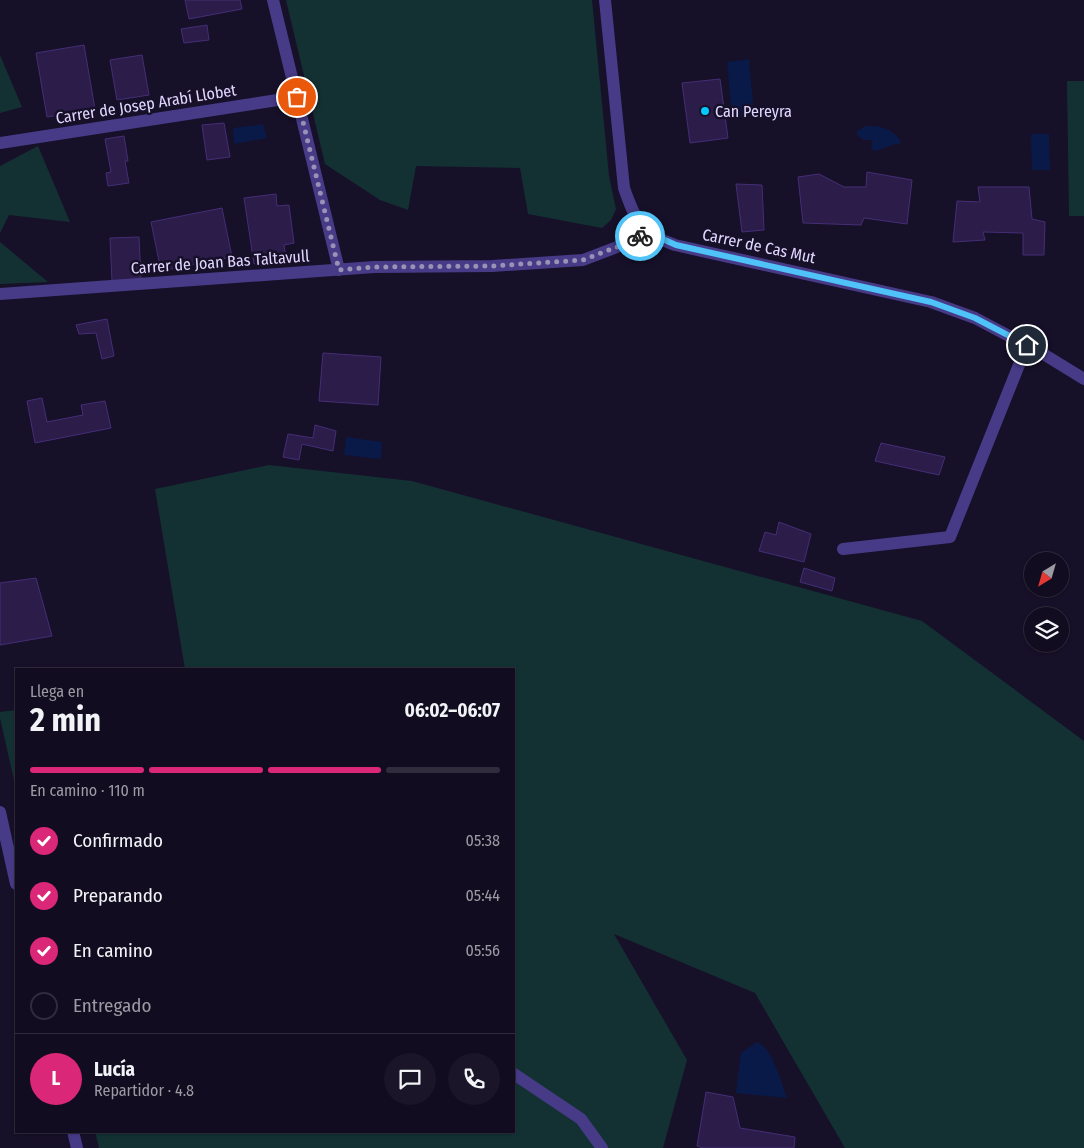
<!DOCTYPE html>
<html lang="es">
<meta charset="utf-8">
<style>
:root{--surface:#110c1f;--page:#1a1528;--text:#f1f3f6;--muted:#9c9ba4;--line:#302c3d;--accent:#db2777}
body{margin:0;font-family:"Fira Sans Condensed",sans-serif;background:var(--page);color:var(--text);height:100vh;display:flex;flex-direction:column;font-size:19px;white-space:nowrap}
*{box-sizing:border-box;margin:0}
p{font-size:16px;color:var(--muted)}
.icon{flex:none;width:28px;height:28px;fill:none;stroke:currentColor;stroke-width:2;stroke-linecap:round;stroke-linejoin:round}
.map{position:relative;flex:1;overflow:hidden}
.side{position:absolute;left:15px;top:668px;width:500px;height:465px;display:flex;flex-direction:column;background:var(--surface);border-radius:0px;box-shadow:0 1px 4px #0004,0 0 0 1px var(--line)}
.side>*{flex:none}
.needle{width:32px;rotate:217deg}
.fabs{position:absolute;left:1024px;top:552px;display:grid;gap:10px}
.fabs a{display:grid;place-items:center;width:45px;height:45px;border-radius:50%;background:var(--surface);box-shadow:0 1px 4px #0004,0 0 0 1px var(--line);font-size:25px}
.pin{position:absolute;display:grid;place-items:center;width:42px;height:42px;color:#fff;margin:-21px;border:2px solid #fff;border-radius:50%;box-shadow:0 1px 5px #0007}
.courier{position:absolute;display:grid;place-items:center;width:50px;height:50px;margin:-25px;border:4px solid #4fc3f7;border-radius:50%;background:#fff;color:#222;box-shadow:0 1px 6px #0007}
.overview em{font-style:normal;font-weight:700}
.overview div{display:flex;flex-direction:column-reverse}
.overview{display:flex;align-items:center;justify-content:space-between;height:85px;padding:0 15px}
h1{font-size:32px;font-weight:700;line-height:38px}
.bar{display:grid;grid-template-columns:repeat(4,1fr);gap:8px 5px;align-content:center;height:60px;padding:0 15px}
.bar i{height:6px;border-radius:4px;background:var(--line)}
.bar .current{background:var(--accent)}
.bar p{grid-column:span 4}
.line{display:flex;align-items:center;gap:12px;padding:0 15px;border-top:1px solid var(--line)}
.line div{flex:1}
.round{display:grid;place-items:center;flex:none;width:52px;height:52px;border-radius:26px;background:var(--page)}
ol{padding:0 15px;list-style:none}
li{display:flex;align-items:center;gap:15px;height:55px}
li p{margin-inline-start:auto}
li .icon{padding:5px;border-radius:50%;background:var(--accent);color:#fff;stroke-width:4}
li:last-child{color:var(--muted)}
li i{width:28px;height:28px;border:2px solid var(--line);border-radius:50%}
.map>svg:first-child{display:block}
</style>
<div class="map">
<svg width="1084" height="1148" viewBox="0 0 1084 1148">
<rect width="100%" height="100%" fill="#171029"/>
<path fill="#133133" d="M286,0H592L609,176L616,209L611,220L602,228L528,214L520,168L416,166L408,210L380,200L325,164Z
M0,55L22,107L0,113Z
M1067,81H1084V216H1069Z
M38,146L70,222L9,215L0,233V166Z
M0,242L48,282L0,284Z
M269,465L412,481L922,621L1084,741V1148H845L755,993L614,934L687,1060L663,1148H99L95,1131H514V669H185L155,489Z
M16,710V789L0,718V712Z"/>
<path fill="#0a1a48" d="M749,59L754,116L732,118L727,62Z
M263,124L267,138L234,144L233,128Z
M866,126C882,126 891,128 901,141L900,144C889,144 885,149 874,151L871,147L873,140H863L857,135V131Z
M1049,134L1050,170H1032L1031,134Z
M346,437L382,442L381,459L344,455Z
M757,1042C773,1048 781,1082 787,1098L736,1093L741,1053Z"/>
<path fill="#2b1c4a" stroke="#442e76" d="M185,0H240L242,9L189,19Z
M207,25L209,40L184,43L181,29Z
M84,45L95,109L47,117L36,53Z
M142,55L149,95L117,100L110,60Z
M720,79L728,138L690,143L682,83Z
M224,123L230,157L207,160L202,125Z
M124,136L128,161H125L129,183L108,186L106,173L111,172L105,139Z
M867,172L912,180L907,224L864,218L861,225L803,223L798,177L819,174L844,187H866Z
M736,184L762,185L764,230L742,232Z
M978,187H1029L1032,219L1045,222L1044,255H1023V233L983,232L985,240L953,242L957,201L980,202Z
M276,194L277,206L289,205L294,243L284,245L286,259L254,264L244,198Z
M222,208L232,257L161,271L151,222Z
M139,237L141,279L112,281L110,238Z
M107,319L114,356L102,359L96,333L79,334L76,325Z
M323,353L381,357L378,405L319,401Z
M42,398L47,422L83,415L81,405L105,401L111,428L35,443L27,401Z
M315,425L336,431L333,451L302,444L299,460L283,457L288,434L313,438Z
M881,443L945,457L939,475L875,461Z
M779,522L811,534L804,562L759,551L765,532L776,535Z
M804,568L835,578L832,591L800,582Z
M36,578L52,636L0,645V583Z
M706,1092L733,1097L740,1128L795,1137L794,1148H703L697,1146Z"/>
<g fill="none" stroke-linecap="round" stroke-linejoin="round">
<path stroke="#473b88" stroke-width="12" d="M843,549L950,537L1027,345
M514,1074L581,1119L602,1148"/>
<path stroke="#473b88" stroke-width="12" d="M273,0L339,270
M0,143L297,97
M0,294L374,267L492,266L583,260L630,242L647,232
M0,812L16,884
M73,1131L77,1148"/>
<path stroke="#473b88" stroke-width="12" d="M605,0L624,188C636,222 641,233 675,245L931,302L975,318L1045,355L1084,379"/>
</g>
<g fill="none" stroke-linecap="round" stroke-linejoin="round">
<path stroke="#9a92b4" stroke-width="5" stroke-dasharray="0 9" d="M297,97L339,270L374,267L492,266L583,260L630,242L640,236"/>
<path stroke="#4fc3f7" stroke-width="6" d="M640,236L647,232L676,245L931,302L975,318L1027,345"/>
</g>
<circle fill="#04c9ff" stroke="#171029" stroke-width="2" cx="705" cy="111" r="5"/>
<g text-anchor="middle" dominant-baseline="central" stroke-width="5" stroke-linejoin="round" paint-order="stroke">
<g font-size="16" fill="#e1d8ff" stroke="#171029">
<text transform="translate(146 104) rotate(-9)">Carrer de Josep Arabí Llobet</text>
<text transform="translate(759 246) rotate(12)">Carrer de Cas Mut</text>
<text transform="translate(220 262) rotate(-4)">Carrer de Joan Bas Taltavull</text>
</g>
<g font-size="16" fill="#e1d8ff" stroke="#171029" text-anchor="start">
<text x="715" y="111">Can Pereyra</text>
</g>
</g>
</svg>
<div class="fabs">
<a><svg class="needle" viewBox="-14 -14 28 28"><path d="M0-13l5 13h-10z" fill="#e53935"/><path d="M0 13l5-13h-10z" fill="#9c9ba4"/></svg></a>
<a><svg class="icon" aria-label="layers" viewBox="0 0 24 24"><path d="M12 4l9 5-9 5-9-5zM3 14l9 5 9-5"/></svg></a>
</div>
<div class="pin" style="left:297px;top:97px;background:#ea580c"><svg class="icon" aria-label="bag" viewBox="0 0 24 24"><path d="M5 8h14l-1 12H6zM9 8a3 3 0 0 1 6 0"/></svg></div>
<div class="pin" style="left:1027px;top:345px;background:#1f2937"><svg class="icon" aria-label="home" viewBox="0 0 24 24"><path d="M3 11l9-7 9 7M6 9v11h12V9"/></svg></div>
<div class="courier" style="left:640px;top:236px"><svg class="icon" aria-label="bike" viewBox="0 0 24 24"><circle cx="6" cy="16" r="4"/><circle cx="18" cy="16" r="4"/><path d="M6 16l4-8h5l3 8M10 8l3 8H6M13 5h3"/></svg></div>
<section class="side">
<div class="overview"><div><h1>2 min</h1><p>Llega en</p></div><em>06:02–06:07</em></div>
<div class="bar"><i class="current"></i><i class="current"></i><i class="current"></i><i></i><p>En camino · 110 m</p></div>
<ol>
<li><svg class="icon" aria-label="check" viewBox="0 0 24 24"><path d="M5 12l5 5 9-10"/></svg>Confirmado<p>05:38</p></li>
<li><svg class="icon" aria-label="check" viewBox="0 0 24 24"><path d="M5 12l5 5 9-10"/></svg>Preparando<p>05:44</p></li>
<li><svg class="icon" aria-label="check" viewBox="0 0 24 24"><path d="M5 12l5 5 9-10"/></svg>En camino<p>05:56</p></li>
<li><i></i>Entregado</li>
</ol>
<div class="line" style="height:90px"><b class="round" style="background:var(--accent);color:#fff">L</b><div><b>Lucía</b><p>Repartidor · 4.8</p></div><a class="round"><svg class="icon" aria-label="chat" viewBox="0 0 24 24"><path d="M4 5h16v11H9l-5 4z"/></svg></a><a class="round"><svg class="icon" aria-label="phone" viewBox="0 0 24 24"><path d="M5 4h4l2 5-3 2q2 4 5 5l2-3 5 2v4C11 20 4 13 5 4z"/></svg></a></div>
</section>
</div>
